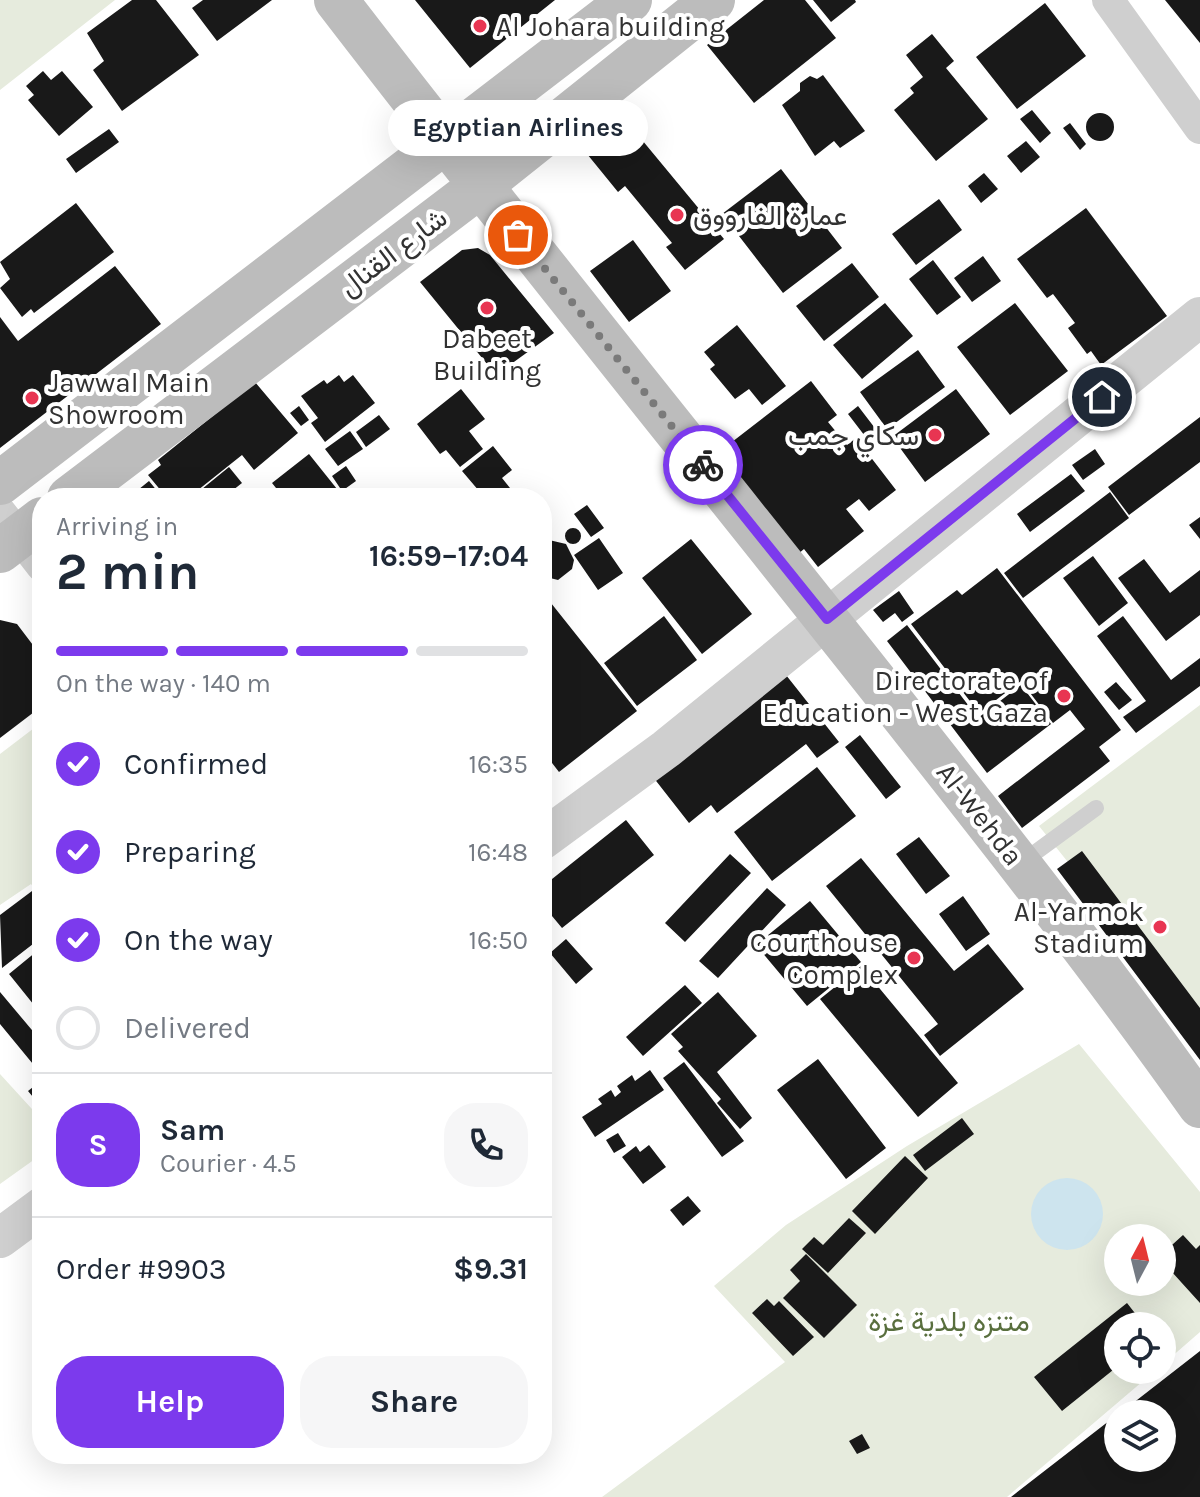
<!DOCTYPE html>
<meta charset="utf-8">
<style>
:root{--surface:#fff;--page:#f6f6f7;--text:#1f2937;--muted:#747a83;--line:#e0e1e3;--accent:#7c3aed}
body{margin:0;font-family:Karla,Vazirmatn,sans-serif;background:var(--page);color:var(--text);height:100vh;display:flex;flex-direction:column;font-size:30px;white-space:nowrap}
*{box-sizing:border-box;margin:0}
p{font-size:26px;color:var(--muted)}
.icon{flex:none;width:44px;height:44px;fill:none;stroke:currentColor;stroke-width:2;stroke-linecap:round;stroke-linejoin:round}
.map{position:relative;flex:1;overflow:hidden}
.drawer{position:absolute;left:32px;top:488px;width:520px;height:976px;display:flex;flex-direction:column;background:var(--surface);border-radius:32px;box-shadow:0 8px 32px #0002}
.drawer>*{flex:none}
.needle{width:52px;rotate:7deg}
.controls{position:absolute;left:1104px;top:1224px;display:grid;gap:16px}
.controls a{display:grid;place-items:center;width:72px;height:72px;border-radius:50%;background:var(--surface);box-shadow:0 8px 32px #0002;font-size:40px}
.pin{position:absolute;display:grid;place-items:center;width:68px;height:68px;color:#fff;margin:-34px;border:4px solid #fff;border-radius:50%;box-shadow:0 2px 8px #0007}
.courier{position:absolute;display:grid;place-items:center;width:80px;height:80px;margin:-40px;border:6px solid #7c3aed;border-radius:50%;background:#fff;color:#222;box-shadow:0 2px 10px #0007}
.bubble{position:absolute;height:56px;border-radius:28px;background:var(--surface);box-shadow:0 8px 32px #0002;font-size:26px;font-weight:700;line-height:56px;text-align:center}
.summary em{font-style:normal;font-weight:700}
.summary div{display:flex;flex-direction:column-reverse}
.summary{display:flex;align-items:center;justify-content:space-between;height:136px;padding:0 24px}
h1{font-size:52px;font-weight:700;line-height:60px}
.bar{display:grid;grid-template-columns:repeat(4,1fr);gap:12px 8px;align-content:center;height:96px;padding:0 24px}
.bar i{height:10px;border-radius:6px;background:var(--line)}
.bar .selected{background:var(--accent)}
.bar p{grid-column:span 4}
.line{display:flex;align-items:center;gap:20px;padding:0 24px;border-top:2px solid var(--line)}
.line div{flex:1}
.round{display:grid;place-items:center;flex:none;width:84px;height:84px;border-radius:32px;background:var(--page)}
ol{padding:0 24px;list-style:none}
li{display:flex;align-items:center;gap:24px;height:88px}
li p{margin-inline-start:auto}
li .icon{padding:8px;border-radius:50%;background:var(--accent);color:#fff;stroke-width:4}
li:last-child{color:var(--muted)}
li i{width:44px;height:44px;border:4px solid var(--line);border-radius:50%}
.primary-button{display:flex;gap:16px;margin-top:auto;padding:16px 24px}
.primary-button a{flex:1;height:92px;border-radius:32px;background:var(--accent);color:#fff;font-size:32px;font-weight:700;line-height:92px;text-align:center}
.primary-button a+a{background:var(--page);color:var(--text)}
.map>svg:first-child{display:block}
</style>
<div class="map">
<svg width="1200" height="1497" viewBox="0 0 1200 1497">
<rect width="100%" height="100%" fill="#fff"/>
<path fill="#e6ebdd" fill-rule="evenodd" d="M0,0H115L0,90Z
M1200,705V1027L1039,826Z
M42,722V899L31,884L0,905V754Z
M1079,1044L1200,1192V1332L1162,1365V1326H1118V1370H1156L1007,1497H602L785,1362L714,1286L786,1225L907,1146ZM1118,1238H1162V1282H1118Z
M0,1074L42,1120V1154L0,1184Z"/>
<path fill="#cde4ee" d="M1031 1214a36 36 0 1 1 72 0a36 36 0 1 1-72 0Z"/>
<path fill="#191919" d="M132,0H156L199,55L122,111L93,70L104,61L87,33Z
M203,0H272L217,41L192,8Z
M415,0H555L470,68Z
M764,0H805L836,38L754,103L707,45Z
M813,0H855L856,2L831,22Z
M1165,0H1200V43Z
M1045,3L1086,56L1017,109L976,57Z
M932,34L954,61L946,68L988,119L936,161L894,110L914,93L910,88L923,77L906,55Z
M43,71L51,80L62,71L93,107L59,136L28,100L34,95L26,86Z
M823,75L865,131L840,148L834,141L815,156L782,105L800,91V83L810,76L817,79Z
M1032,110L1051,133L1040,143L1020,119Z
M1086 127a14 14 0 1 1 28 0a14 14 0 1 1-28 0Z
M623,117L724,239L685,270L666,247L672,243L625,186L618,192L583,149Z
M1070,123L1086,144L1080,150L1063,128Z
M109,129L119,142L76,173L66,159Z
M1026,141L1040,157L1021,173L1007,156Z
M781,169L842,248L783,293L722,214Z
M984,173L998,189L981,203L968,186Z
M939,199L962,230L916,265L892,234Z
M76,203L114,252L34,313L31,309L22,317L0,288L10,279L0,262Z
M1086,208L1167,316L1101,365L1091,351L1087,354L1068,328L1075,323L1053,294L1047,298L1017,259Z
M633,240L671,291L629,322L590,271Z
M478,248L490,255L554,333L496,375L420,282L462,250Z
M983,256L1001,281L972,302L954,278Z
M933,260L961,297L937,315L909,279Z
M852,263L879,297L824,341L796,306Z
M115,266L161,324L0,448V317L18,341Z
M885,303L913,336L862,379L833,345Z
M1015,303L1068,371L1010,415L957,347Z
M737,325L786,386L762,405L749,389L735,399L710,369L715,365L704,352Z
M918,350L945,387L887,429L860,392Z
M339,375L344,382L353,375L375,403L325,442L311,423L318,418L301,396L324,380L327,384Z
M811,381L837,415L828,422L847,445L856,438L896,490L869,511L859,499L846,509L864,531L818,567L804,549L798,554L719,452Z
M255,382L298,433L254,470L242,455L188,498H167L148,475L161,465L158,460Z
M461,389L485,419L469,431L483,449L460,467L446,450L440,454L417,424Z
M956,389L990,434L925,482L892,437Z
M299,406L309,420L301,426L290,413Z
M858,406L881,436L871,444L848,414Z
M379,415L390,429L366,447L356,432Z
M1200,417V462L1129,515L1108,487Z
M350,431L363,449L338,466L325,449Z
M493,446L512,470L502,478L518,498H485L462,471Z
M1095,449L1105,464L1083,480L1072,465Z
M309,454L337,489L326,498H284L272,483Z
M346,466L356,481L342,491L332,476Z
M229,467L242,483L223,498H191Z
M1071,474L1085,491L1030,532L1017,514Z
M149,481L163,498H128Z
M1110,492L1129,518L1023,598L1004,573Z
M587,505L604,528L591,537L574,514Z
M1200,517V539L1189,525Z
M565 536a8 8 0 1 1 16 0a8 8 0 1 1-16 0Z
M599,538L623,573L598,590L574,555Z
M691,539L752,614L702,654L642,578Z
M549,540L566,544L574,560L572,569L558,580L542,576V544Z
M1093,556L1128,603L1099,626L1063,578Z
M1144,559L1170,593L1200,570V615L1166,641L1118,578Z
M997,568L1121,730L1099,747L1110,761L1022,828L998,796L1085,729L1070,710L1053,723L1021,681L979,713L911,624L957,590L962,595Z
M899,591L914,613L902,622L895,613L883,622L873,610Z
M551,603L637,711L559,772L542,750V611Z
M664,616L697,660L637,706L604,663Z
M1123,616L1171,680L1200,658V686L1136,733L1123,717L1146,701L1097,636Z
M0,620L17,624L42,657V706L0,738Z
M907,625L978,718L1021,685L1051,724L987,773L887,641Z
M786,675L839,742L817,758L806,744L717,813L711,805L689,823L653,777Z
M1116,682L1132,700L1119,710L1104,692Z
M860,735L901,787L886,799L845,747Z
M817,767L856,816L772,881L734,832Z
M626,820L654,855L562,928L542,904V887Z
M919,837L950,876L926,894L896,854Z
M1082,851L1200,1008V1060L1057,869Z
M730,854L751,873L685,942L665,923Z
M861,858L954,971L988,944L1024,989L940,1056L924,1035L938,1024L826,886Z
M767,888L786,905L718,978L699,961Z
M32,891L42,904V937L2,968L0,915Z
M963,896L990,934L966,951L939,914Z
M810,901L861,962L807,1006L756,945Z
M566,939L593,969L576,984L550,953Z
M42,947V1015L9,974Z
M861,966L958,1083L918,1117L820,999Z
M685,985L702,1003L643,1056L626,1037Z
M0,992L42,1042V1075L0,1024Z
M718,992L757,1036L717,1072L752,1118L740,1129L717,1103L721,1099L678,1051L683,1047L671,1034Z
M818,1059L886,1148L846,1179L777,1090Z
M684,1062L744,1141L722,1157L663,1078Z
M650,1070L664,1090L595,1137L582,1117L602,1104L598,1099L611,1090L615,1097L621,1092L617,1086L632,1075L635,1081Z
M42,1080V1108L28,1091Z
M962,1118L974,1134L925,1171L913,1155Z
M618,1133L626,1146L614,1153L606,1140Z
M649,1145L666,1167L643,1184L622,1157L636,1146L640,1152Z
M905,1156L928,1178L875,1234L852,1211Z
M688,1196L701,1211L683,1226L670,1210Z
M849,1218L866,1233L828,1273L802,1249L814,1237L823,1245Z
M1183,1235L1196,1249L1200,1245V1303L1162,1261V1254Z
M806,1254L857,1305L824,1338L783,1298L800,1281L790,1270Z
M767,1299L774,1306L779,1301L814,1337L793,1356L752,1313Z
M1127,1303L1145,1326H1118V1366L1062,1411L1034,1377Z
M1200,1351V1497H1011L1118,1414V1458H1162V1414H1119Z
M862,1434L870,1448L857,1454L849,1441Z"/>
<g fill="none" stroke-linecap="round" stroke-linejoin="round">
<path stroke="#cfcfcf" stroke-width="16" d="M1021,863L1096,808"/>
<path stroke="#cfcfcf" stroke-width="32" d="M1108,0L1200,128
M0,512L42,566"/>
<path stroke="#cfcfcf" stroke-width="40" d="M542,840L666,749L1200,317
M0,1238L42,1207"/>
<path stroke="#bcbcbc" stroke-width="44" d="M336,0C518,237 707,468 892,702C997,835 1102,968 1200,1106
M0,483L630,0
M69,498L480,186L713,0
M0,551L42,519"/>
</g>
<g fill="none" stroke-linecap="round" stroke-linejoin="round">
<path stroke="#7a7a7a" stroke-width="8" stroke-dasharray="0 14.4" d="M518,235L703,465"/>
<path stroke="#7c3aed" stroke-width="10" d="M703,465L827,619L1102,397"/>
</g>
<g fill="#e83552" stroke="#fff" stroke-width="3">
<circle cx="480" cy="26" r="8"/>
<circle cx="677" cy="215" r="8"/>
<circle cx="487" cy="308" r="8"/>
<circle cx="32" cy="398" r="8"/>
<circle cx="935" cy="435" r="8"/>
<circle cx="1064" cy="696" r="8"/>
<circle cx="1160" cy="927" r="8"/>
<circle cx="914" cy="958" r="8"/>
</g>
<g text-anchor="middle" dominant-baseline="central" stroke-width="8" stroke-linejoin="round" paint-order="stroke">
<g font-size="28" fill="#323232" stroke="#fff" text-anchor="end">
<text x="496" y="26" text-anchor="start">Al Johara building</text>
<text x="693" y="215" text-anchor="start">عمارة الفارووق</text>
<text x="487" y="338" text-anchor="middle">Dabeet<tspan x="487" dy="32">Building</tspan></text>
<text x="48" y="382" text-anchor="start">Jawwal Main<tspan x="48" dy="32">Showroom</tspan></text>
<text x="919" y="435">سكاي جمب</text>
<text x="1048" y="680">Directorate of<tspan x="1048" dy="32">Education - West Gaza</tspan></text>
<text x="1144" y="911">Al-Yarmok<tspan x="1144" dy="32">Stadium</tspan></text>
<text x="898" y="942">Courthouse<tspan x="898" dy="32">Complex</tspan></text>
</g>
<g font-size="28" fill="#323232" stroke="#fff">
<text transform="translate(393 252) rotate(-37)">شارع القنال</text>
<text transform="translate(980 814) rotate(52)">Al-Wehda</text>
</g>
<g font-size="28" fill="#596f3e" stroke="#fff">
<text x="949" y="1321">متنزه بلدية غزة</text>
</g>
</g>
</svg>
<div class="controls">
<a><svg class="needle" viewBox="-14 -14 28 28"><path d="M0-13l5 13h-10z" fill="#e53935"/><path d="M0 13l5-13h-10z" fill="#747a83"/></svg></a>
<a><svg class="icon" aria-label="locate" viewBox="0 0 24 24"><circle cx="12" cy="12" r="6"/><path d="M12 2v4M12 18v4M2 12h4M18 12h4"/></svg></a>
<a><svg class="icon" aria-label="layers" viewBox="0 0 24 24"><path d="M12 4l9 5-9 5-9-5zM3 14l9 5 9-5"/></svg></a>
</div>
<div class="pin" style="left:518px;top:235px;background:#ea580c"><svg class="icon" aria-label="bag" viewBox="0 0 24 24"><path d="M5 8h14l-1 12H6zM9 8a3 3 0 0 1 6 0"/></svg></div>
<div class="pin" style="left:1102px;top:397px;background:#1f2937"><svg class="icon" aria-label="home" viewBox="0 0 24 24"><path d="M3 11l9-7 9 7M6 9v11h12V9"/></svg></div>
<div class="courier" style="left:703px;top:465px"><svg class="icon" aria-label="bike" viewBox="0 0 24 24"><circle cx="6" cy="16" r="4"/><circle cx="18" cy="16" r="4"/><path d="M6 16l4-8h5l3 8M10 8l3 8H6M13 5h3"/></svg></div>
<div class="bubble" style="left:388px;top:100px;width:260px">Egyptian Airlines</div>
<section class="drawer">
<div class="summary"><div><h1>2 min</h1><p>Arriving in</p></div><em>16:59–17:04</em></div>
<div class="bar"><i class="selected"></i><i class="selected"></i><i class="selected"></i><i></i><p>On the way · 140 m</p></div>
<ol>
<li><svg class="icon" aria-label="check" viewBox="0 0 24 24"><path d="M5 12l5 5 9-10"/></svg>Confirmed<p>16:35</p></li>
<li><svg class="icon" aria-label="check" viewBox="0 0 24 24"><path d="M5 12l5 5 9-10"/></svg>Preparing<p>16:48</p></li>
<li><svg class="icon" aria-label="check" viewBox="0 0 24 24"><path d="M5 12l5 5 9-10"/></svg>On the way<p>16:50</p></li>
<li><i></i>Delivered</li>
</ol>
<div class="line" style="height:144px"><b class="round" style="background:var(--accent);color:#fff">S</b><div><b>Sam</b><p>Courier · 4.5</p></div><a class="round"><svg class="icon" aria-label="phone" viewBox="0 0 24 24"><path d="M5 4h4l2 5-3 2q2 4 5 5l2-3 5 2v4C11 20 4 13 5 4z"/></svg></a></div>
<div class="line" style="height:104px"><div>Order #9903</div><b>$9.31</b></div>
<div class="primary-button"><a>Help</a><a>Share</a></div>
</section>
</div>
